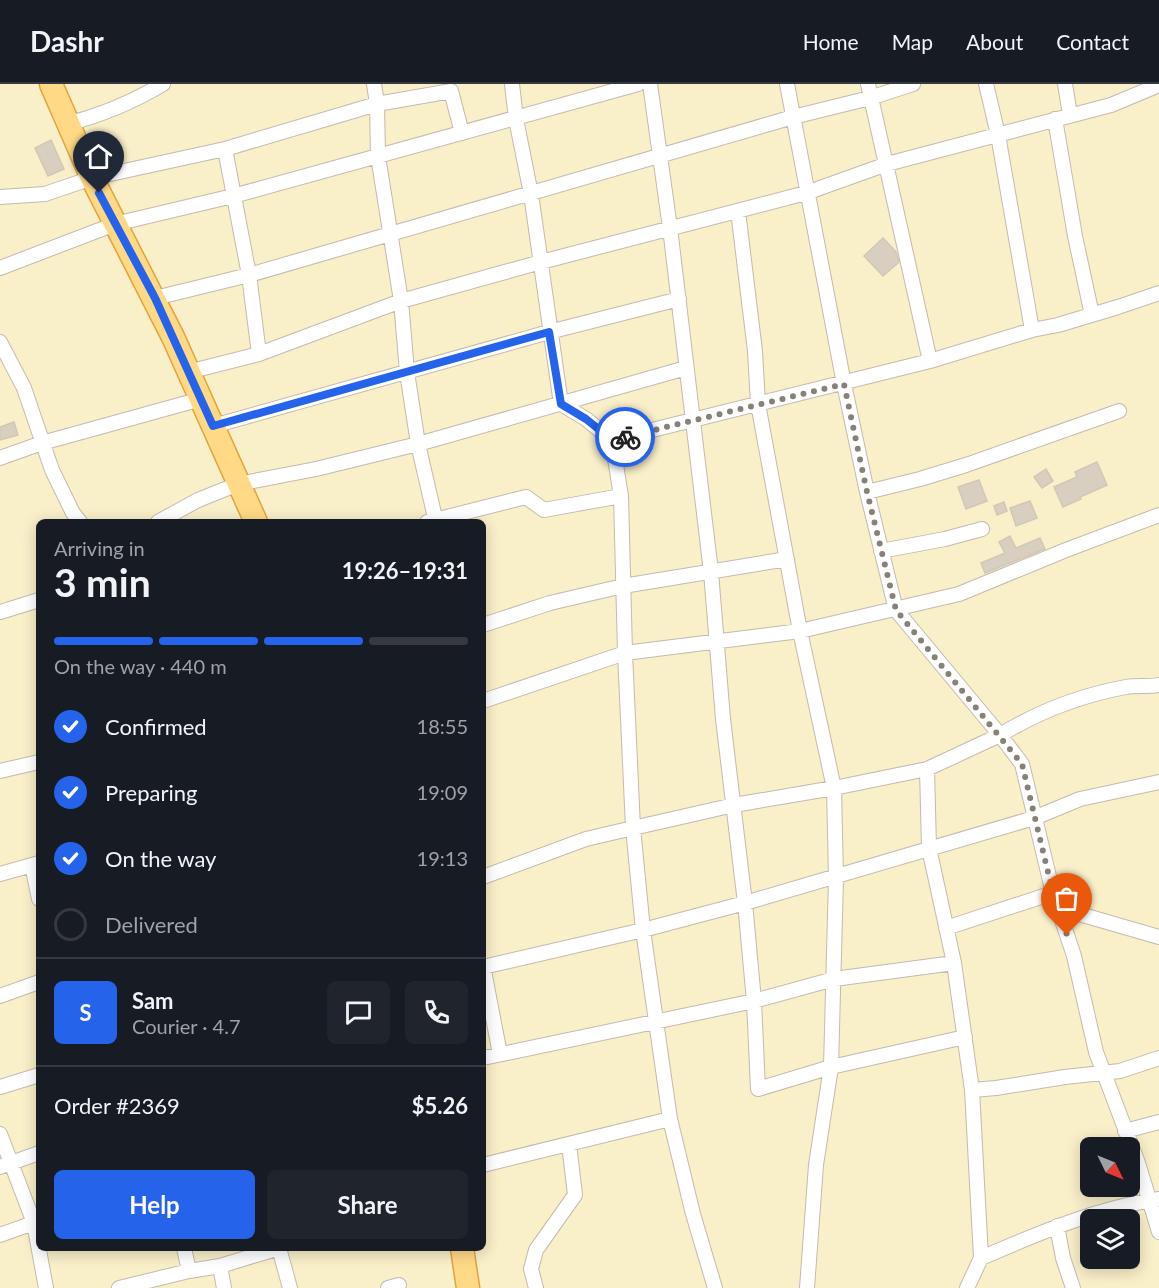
<!DOCTYPE html>
<meta charset="utf-8">
<style>
:root{--surface:#171b24;--page:#20242c;--text:#f1f3f6;--muted:#9ea1a6;--line:#363941;--accent:#2563eb}
body{margin:0;font-family:Lato,sans-serif;background:var(--page);color:var(--text);height:100vh;display:flex;flex-direction:column;font-size:22px;white-space:nowrap}
*{box-sizing:border-box;margin:0}
p{font-size:20px;color:var(--muted)}
.icon{flex:none;width:33px;height:33px;fill:none;stroke:currentColor;stroke-width:2;stroke-linecap:round;stroke-linejoin:round}
.map{position:relative;flex:1;overflow:hidden}
.details{position:absolute;left:36px;top:435px;width:450px;height:732px;display:flex;flex-direction:column;background:var(--surface);border-radius:9px;box-shadow:0 3px 15px #0003}
.details>*{flex:none}
.needle{width:39px;rotate:133deg}
.tools{position:absolute;left:1080px;top:1053px;display:grid;gap:12px}
.tools a{display:grid;place-items:center;width:60px;height:60px;border-radius:9px;background:var(--surface);box-shadow:0 3px 15px #0003;font-size:30px}
.pin{position:absolute;display:grid;place-items:center;width:51px;height:51px;color:#fff;margin:-62px -26px;border-radius:50% 50% 50% 0;rotate:-45deg;box-shadow:0 0 6px #0007}
.pin .icon{rotate:45deg}
.courier{position:absolute;display:grid;place-items:center;width:60px;height:60px;margin:-30px;border:4px solid #2563eb;border-radius:50%;background:#fff;color:#222;box-shadow:0 2px 8px #0007}
.overview em{font-style:normal;font-weight:700}
.overview div{display:flex;flex-direction:column-reverse}
.overview{display:flex;align-items:center;justify-content:space-between;height:102px;padding:0 18px}
h1{font-size:39px;font-weight:700;line-height:45px}
.bar{display:grid;grid-template-columns:repeat(4,1fr);gap:9px 6px;align-content:center;height:72px;padding:0 18px}
.bar i{height:8px;border-radius:4px;background:var(--line)}
.bar .current{background:var(--accent)}
.bar p{grid-column:span 4}
.line{display:flex;align-items:center;gap:15px;padding:0 18px;border-top:2px solid var(--line)}
.line div{flex:1}
.round{display:grid;place-items:center;flex:none;width:63px;height:63px;border-radius:9px;background:var(--page)}
ol{padding:0 18px;list-style:none}
li{display:flex;align-items:center;gap:18px;height:66px}
li p{margin-inline-start:auto}
li .icon{padding:6px;border-radius:50%;background:var(--accent);color:#fff;stroke-width:4}
li:last-child{color:var(--muted)}
li i{width:33px;height:33px;border:3px solid var(--line);border-radius:50%}
.action{display:flex;gap:12px;margin-top:auto;padding:12px 18px}
.action a{flex:1;height:69px;border-radius:9px;background:var(--accent);color:#fff;font-size:24px;font-weight:700;line-height:69px;text-align:center}
.action a+a{background:var(--page);color:var(--text)}
header{display:flex;align-items:center;gap:36px;box-sizing:border-box;height:84px;padding:0 30px;background:var(--surface);border-bottom:2px solid var(--line)}
header strong{font-size:28px}
nav{display:flex;gap:33px;margin-inline-start:auto;font-size:21px}
.map>svg:first-child{display:block}
</style>
<header>
<strong>Dashr</strong>
<nav><a>Home</a><a>Map</a><a>About</a><a>Contact</a></nav>
</header>
<div class="map">
<svg width="1159" height="1204" viewBox="0 0 1159 1204">
<rect width="100%" height="100%" fill="#f6f3ec"/>
<path fill="#f9efc9" fill-rule="evenodd" d="M0,0H1159V1204H0ZM39,438H483V1164H39ZM1090,1064H1130V1102H1090ZM1090,1136H1130V1174H1090Z"/>
<path fill="#d8cfc1" stroke="#d3c7b4" stroke-width="1.5" d="M51,56L64,85L48,92L35,64Z
M883,154L896,168L899,178L883,192L864,172Z
M14,338L18,351L0,356V343Z
M1097,378L1107,401L1080,413L1081,415L1063,423L1054,403L1077,393L1075,388Z
M1046,385L1053,397L1042,404L1034,393Z
M979,396L987,417L966,425L958,403Z
M1030,417L1037,434L1016,442L1010,424Z
M1004,418L1007,427L997,431L994,422Z
M1010,452L1016,464L1040,454L1045,465L985,489L981,479L1005,469L999,458Z"/>
<g fill="none" stroke-linecap="round" stroke-linejoin="round">
<g stroke="#c2bbae" stroke-width="16">
<path id="minor" d="M374,0L377,20L378,72L401,217L407,288L418,360L436,438
M512,0L516,35L531,110L561,320L586,335L612,356L930,277L1032,246L1058,241L1118,223L1159,209
M650,0L670,144L711,488L723,635L745,819L754,917L758,1005L831,983L965,953
M787,0L844,300L867,408L896,526L1000,651C1038,628 1082,611 1126,603C1137,601 1148,603 1159,601
M868,0L930,277
M986,0L998,51L1032,246
M1065,0L1070,31
M1055,35L1075,152L1092,231
M67,40C102,31 133,18 163,0
M225,65L249,191L259,270
M0,113L45,110L92,94L225,65L377,20L451,7L462,49
M738,127L755,267L758,320L800,547L834,704L836,794L831,983L816,1081L807,1204
M0,184L115,140L233,112L638,0
M155,214L249,191L793,33L870,14L913,0
M0,258L24,304L52,386L73,429L80,438
M188,288L259,270L401,217L541,178L806,109L887,80L1111,21L1159,1
M213,342L549,248L679,215
M0,374L42,359L201,315
M867,408L920,395L966,381L1119,327
M158,438L198,416L238,400L316,385L418,360L686,284
M427,438L526,413L544,426L621,412
M881,467L945,455L982,445
M0,528L39,516
M483,541L550,519L623,502L787,475
M483,617L625,569L800,547L959,510L1066,466L1159,431
M927,685L929,764L954,879L972,1006L981,1174L967,1204
M0,687L39,678
M32,781L39,815
M0,790L39,779
M483,793L586,755L633,744L734,721L834,704L927,685L1000,651L1022,680L1053,809L1074,872L1096,968L1138,1079L1159,1148
M946,844L1053,809L1076,829L1159,853
M483,882L500,970
M483,883L643,846L745,819L1034,734L1080,715L1159,698
M0,912L39,898
M483,974L754,917L834,895L954,879
M0,1003L39,991
M972,1006L996,1004L1065,993L1120,987L1159,974
M670,1035L693,1130L715,1204
M1125,1047L1159,1038
M0,1050L34,1139L46,1204
M483,1081L670,1035L643,846L633,744L625,569L621,412L612,356
M0,1083L39,1069
M1057,1142L1063,1174L1073,1204
M0,1151L39,1137
M184,1164L189,1187
M279,1164L290,1204
M981,1174C1039,1149 1097,1124 1159,1115
M220,1182L224,1204
M119,1204L189,1187L220,1182L279,1164
M388,1204L399,1201
M536,1204L531,1185L536,1166L575,1111L569,1060"/>
</g>
<g stroke="#e0a43c" stroke-width="25">
<path id="trunk" d="M51,0L92,94L173,253L256,438
M462,1164L468,1204"/>
</g>
<use href="#minor" stroke="#fff" stroke-width="14"/>
<use href="#trunk" stroke="#ffd985" stroke-width="22"/>
</g>
<g fill="none" stroke-linecap="round" stroke-linejoin="round">
<path stroke="#878178" stroke-width="6" stroke-dasharray="0 10.8" d="M625,353L844,300L867,408L896,526L1022,680L1053,809L1067,851"/>
<path stroke="#2563eb" stroke-width="8" d="M99,109L155,214L213,342L549,248L561,320L586,335L612,356L625,353"/>
</g>
</svg>
<div class="tools">
<a><svg class="needle" viewBox="-14 -14 28 28"><path d="M0-13l5 13h-10z" fill="#e53935"/><path d="M0 13l5-13h-10z" fill="#9ea1a6"/></svg></a>
<a><svg class="icon" aria-label="layers" viewBox="0 0 24 24"><path d="M12 4l9 5-9 5-9-5zM3 14l9 5 9-5"/></svg></a>
</div>
<div class="pin" style="left:1067px;top:851px;background:#ea580c"><svg class="icon" aria-label="bag" viewBox="0 0 24 24"><path d="M5 8h14l-1 12H6zM9 8a3 3 0 0 1 6 0"/></svg></div>
<div class="pin" style="left:99px;top:109px;background:#1f2937"><svg class="icon" aria-label="home" viewBox="0 0 24 24"><path d="M3 11l9-7 9 7M6 9v11h12V9"/></svg></div>
<div class="courier" style="left:625px;top:353px"><svg class="icon" aria-label="bike" viewBox="0 0 24 24"><circle cx="6" cy="16" r="4"/><circle cx="18" cy="16" r="4"/><path d="M6 16l4-8h5l3 8M10 8l3 8H6M13 5h3"/></svg></div>
<section class="details">
<div class="overview"><div><h1>3 min</h1><p>Arriving in</p></div><em>19:26–19:31</em></div>
<div class="bar"><i class="current"></i><i class="current"></i><i class="current"></i><i></i><p>On the way · 440 m</p></div>
<ol>
<li><svg class="icon" aria-label="check" viewBox="0 0 24 24"><path d="M5 12l5 5 9-10"/></svg>Confirmed<p>18:55</p></li>
<li><svg class="icon" aria-label="check" viewBox="0 0 24 24"><path d="M5 12l5 5 9-10"/></svg>Preparing<p>19:09</p></li>
<li><svg class="icon" aria-label="check" viewBox="0 0 24 24"><path d="M5 12l5 5 9-10"/></svg>On the way<p>19:13</p></li>
<li><i></i>Delivered</li>
</ol>
<div class="line" style="height:108px"><b class="round" style="background:var(--accent);color:#fff">S</b><div><b>Sam</b><p>Courier · 4.7</p></div><a class="round"><svg class="icon" aria-label="chat" viewBox="0 0 24 24"><path d="M4 5h16v11H9l-5 4z"/></svg></a><a class="round"><svg class="icon" aria-label="phone" viewBox="0 0 24 24"><path d="M5 4h4l2 5-3 2q2 4 5 5l2-3 5 2v4C11 20 4 13 5 4z"/></svg></a></div>
<div class="line" style="height:78px"><div>Order #2369</div><b>$5.26</b></div>
<div class="action"><a>Help</a><a>Share</a></div>
</section>
</div>
